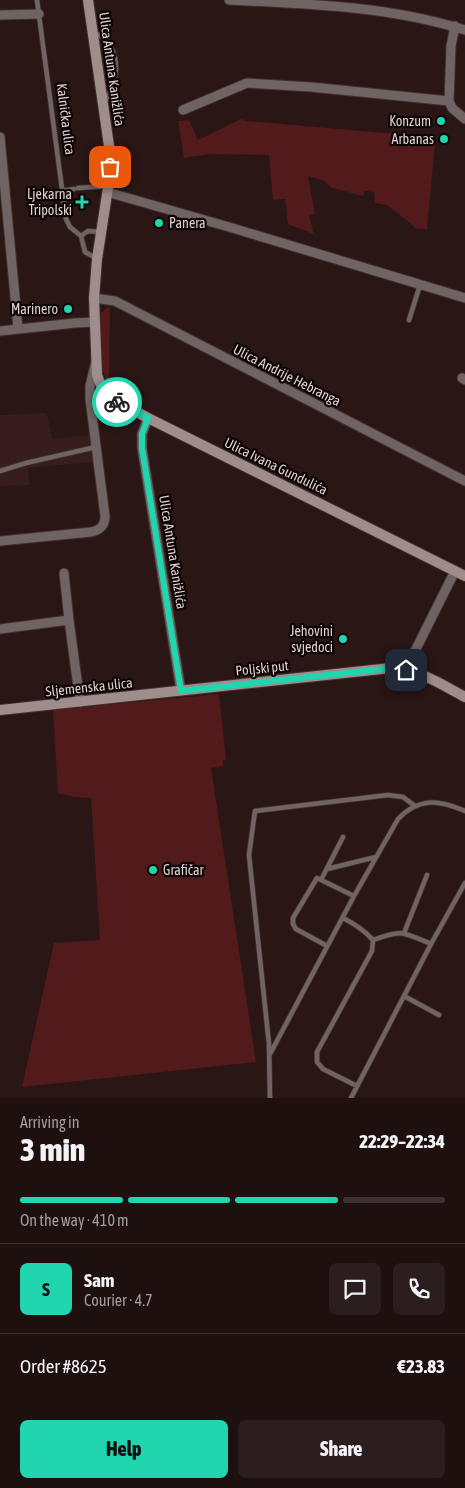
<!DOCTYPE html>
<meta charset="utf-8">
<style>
:root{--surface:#1f1010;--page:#2c1e1e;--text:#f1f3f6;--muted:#a19d9f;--line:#3c3030;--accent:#21d5af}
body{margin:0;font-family:"Asap Condensed",sans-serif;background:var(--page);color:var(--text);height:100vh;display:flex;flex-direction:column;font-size:19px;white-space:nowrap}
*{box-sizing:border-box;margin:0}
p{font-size:16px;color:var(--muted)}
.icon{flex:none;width:28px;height:28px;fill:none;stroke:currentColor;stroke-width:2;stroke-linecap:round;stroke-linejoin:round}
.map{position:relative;height:1098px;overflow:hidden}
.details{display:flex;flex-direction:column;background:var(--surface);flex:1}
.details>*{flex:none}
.pin{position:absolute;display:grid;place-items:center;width:42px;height:42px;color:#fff;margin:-21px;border-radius:10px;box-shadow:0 2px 8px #0006}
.courier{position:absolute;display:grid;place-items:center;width:50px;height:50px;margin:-25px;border:4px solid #21d5af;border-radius:50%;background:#fff;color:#222;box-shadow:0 1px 6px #0007}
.head em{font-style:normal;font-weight:800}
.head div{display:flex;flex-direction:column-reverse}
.head{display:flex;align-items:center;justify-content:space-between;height:85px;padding:0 20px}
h1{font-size:32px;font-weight:800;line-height:38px}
.bar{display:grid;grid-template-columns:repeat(4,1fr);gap:8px 5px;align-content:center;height:60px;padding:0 20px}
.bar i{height:6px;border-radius:4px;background:var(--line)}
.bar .selected{background:var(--accent)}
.bar p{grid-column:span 4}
.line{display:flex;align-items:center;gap:12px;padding:0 20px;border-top:1px solid var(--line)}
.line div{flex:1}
.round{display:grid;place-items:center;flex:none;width:52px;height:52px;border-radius:8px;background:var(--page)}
.primary-button{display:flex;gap:10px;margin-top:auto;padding:10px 20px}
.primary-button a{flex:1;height:58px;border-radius:8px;background:var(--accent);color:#111;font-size:20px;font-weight:800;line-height:58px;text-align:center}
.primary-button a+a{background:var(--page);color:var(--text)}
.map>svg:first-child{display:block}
</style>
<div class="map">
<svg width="465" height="1098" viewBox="0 0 465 1098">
<rect width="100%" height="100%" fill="#291615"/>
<path fill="#371e1c" d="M47,413L52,439L89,435L93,462L28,468L30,485L0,486V415Z"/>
<path fill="#521a1a" d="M241,119L247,121L419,136L418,142L435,144L427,229L414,228V226L387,205L375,203L374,192L364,191V196L332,188L324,181L308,176L315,214L309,216L314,234L288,224L285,199L273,200L269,155L210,154L184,158L178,121L189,120L198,140Z
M109,306L110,308L109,384L108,385L103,371L100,319L101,313Z
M219,694L226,760H223V766L211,768L256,1062L22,1087L54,943L100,940L91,798L74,797L58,793L53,710Z"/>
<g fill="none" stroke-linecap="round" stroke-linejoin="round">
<g stroke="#42302f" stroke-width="6">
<path id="lane" d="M37,0L66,219L70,227L81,236
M93,32C99,35 105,38 109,44C121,61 116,87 104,102
M78,188L108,186
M61,191L74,189
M96,258L85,252L81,236L88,231L100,232
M409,320L420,285
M0,471L26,463L96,447
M327,869L376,857
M321,880L343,837
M343,918C355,924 364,930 373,940L372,951L317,1052V1062L323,1069L357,1086
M404,933L427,875
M373,940C402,929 403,932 431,944
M327,946L296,929L293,924V918L317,878L354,896
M404,996L439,1015
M270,1054L354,896L398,819C419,797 439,800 465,811
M270,1098L269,1044L249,855L255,811L388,795L403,797L415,806
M351,1098L431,944L465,883"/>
</g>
<g stroke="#42302f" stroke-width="11">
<path id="street" d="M229,0C309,4 388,6 465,30
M0,15L39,14
M449,101L451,46L455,26
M183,110L247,83L311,87L449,101L452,108L465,119
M0,137L18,329
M107,192L229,227L465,298
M94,298L115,301L465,481
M0,331L75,323L94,322
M462,378L465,380
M92,415C96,405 107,402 118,402
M148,418L142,434V448L181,691
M0,541L91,532C100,530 105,526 105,516L90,399V386L95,365
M64,573L69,620
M0,629L69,620L80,702
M406,669L455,571"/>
</g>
<g stroke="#42302f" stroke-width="12">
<path id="secondary" d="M88,0L110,153V175L97,259L94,298L97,375L102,388L109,397L148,418L465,576
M0,710L391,668C419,669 442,685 465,697"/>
</g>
<use href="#lane" stroke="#6f6463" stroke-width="4.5"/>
<use href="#street" stroke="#6f6463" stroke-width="9"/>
<use href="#secondary" stroke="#9f8d8c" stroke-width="10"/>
</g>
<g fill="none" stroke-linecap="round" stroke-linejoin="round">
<path stroke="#9f908f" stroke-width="5" stroke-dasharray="0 9" d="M110,167L97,259L94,322L98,379L104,392L117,402"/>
<path stroke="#21d5af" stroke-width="6" d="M117,402L148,418L142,434V448L181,691L384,669L406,670"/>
</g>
<g fill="#21d5af" stroke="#0c0504" stroke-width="2">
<circle cx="441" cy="121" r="5"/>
<circle cx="444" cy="139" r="5"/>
<path d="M79.5 194.5h5v5h5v5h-5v5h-5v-5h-5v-5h5z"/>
<circle cx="159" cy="223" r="5"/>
<circle cx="68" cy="309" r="5"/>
<circle cx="343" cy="639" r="5"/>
<circle cx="153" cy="870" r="5"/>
</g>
<g text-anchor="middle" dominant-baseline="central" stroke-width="4.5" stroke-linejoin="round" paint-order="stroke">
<g font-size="14" fill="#dfd1d0" stroke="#0c0504">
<text transform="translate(112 69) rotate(82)">Ulica Antuna Kanižlića</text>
<text transform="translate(66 119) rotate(83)">Kalnička ulica</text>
<text transform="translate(287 375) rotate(27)">Ulica Andrije Hebranga</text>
<text transform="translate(276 466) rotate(26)">Ulica Ivana Gundulića</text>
<text transform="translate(173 552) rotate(81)">Ulica Antuna Kanižlića</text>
<text transform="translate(262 668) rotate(-6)">Poljski put</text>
<text transform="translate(89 687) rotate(-6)">Sljemenska ulica</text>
</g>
<g font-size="14" fill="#dfd1d0" stroke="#0c0504" text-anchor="end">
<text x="431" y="121">Konzum</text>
<text x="434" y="139">Arbanas</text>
<text x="72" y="194">Ljekarna<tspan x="72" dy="16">Tripolski</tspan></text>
<text x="169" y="223" text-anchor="start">Panera</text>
<text x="58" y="309">Marinero</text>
<text x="333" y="631">Jehovini<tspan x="333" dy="16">svjedoci</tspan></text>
<text x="163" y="870" text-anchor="start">Grafičar</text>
</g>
</g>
</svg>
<div class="pin" style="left:110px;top:167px;background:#ea580c"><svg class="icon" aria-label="bag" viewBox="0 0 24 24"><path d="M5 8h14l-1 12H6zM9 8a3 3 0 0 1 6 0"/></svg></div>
<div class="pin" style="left:406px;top:670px;background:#1f2937"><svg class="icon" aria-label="home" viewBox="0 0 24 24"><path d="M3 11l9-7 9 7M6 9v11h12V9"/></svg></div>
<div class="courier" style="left:117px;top:402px"><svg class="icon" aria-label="bike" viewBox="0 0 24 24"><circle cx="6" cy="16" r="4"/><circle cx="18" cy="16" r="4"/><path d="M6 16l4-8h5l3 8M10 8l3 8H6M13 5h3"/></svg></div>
</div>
<section class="details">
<div class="head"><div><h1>3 min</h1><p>Arriving in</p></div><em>22:29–22:34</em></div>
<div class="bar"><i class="selected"></i><i class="selected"></i><i class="selected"></i><i></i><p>On the way · 410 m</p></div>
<div class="line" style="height:90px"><b class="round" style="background:var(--accent);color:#111">S</b><div><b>Sam</b><p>Courier · 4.7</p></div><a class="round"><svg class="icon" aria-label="chat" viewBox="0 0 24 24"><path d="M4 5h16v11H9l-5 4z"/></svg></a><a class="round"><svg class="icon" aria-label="phone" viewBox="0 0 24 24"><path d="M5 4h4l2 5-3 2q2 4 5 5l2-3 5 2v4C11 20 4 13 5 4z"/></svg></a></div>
<div class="line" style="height:65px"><div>Order #8625</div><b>€23.83</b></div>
<div class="primary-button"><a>Help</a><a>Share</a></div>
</section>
